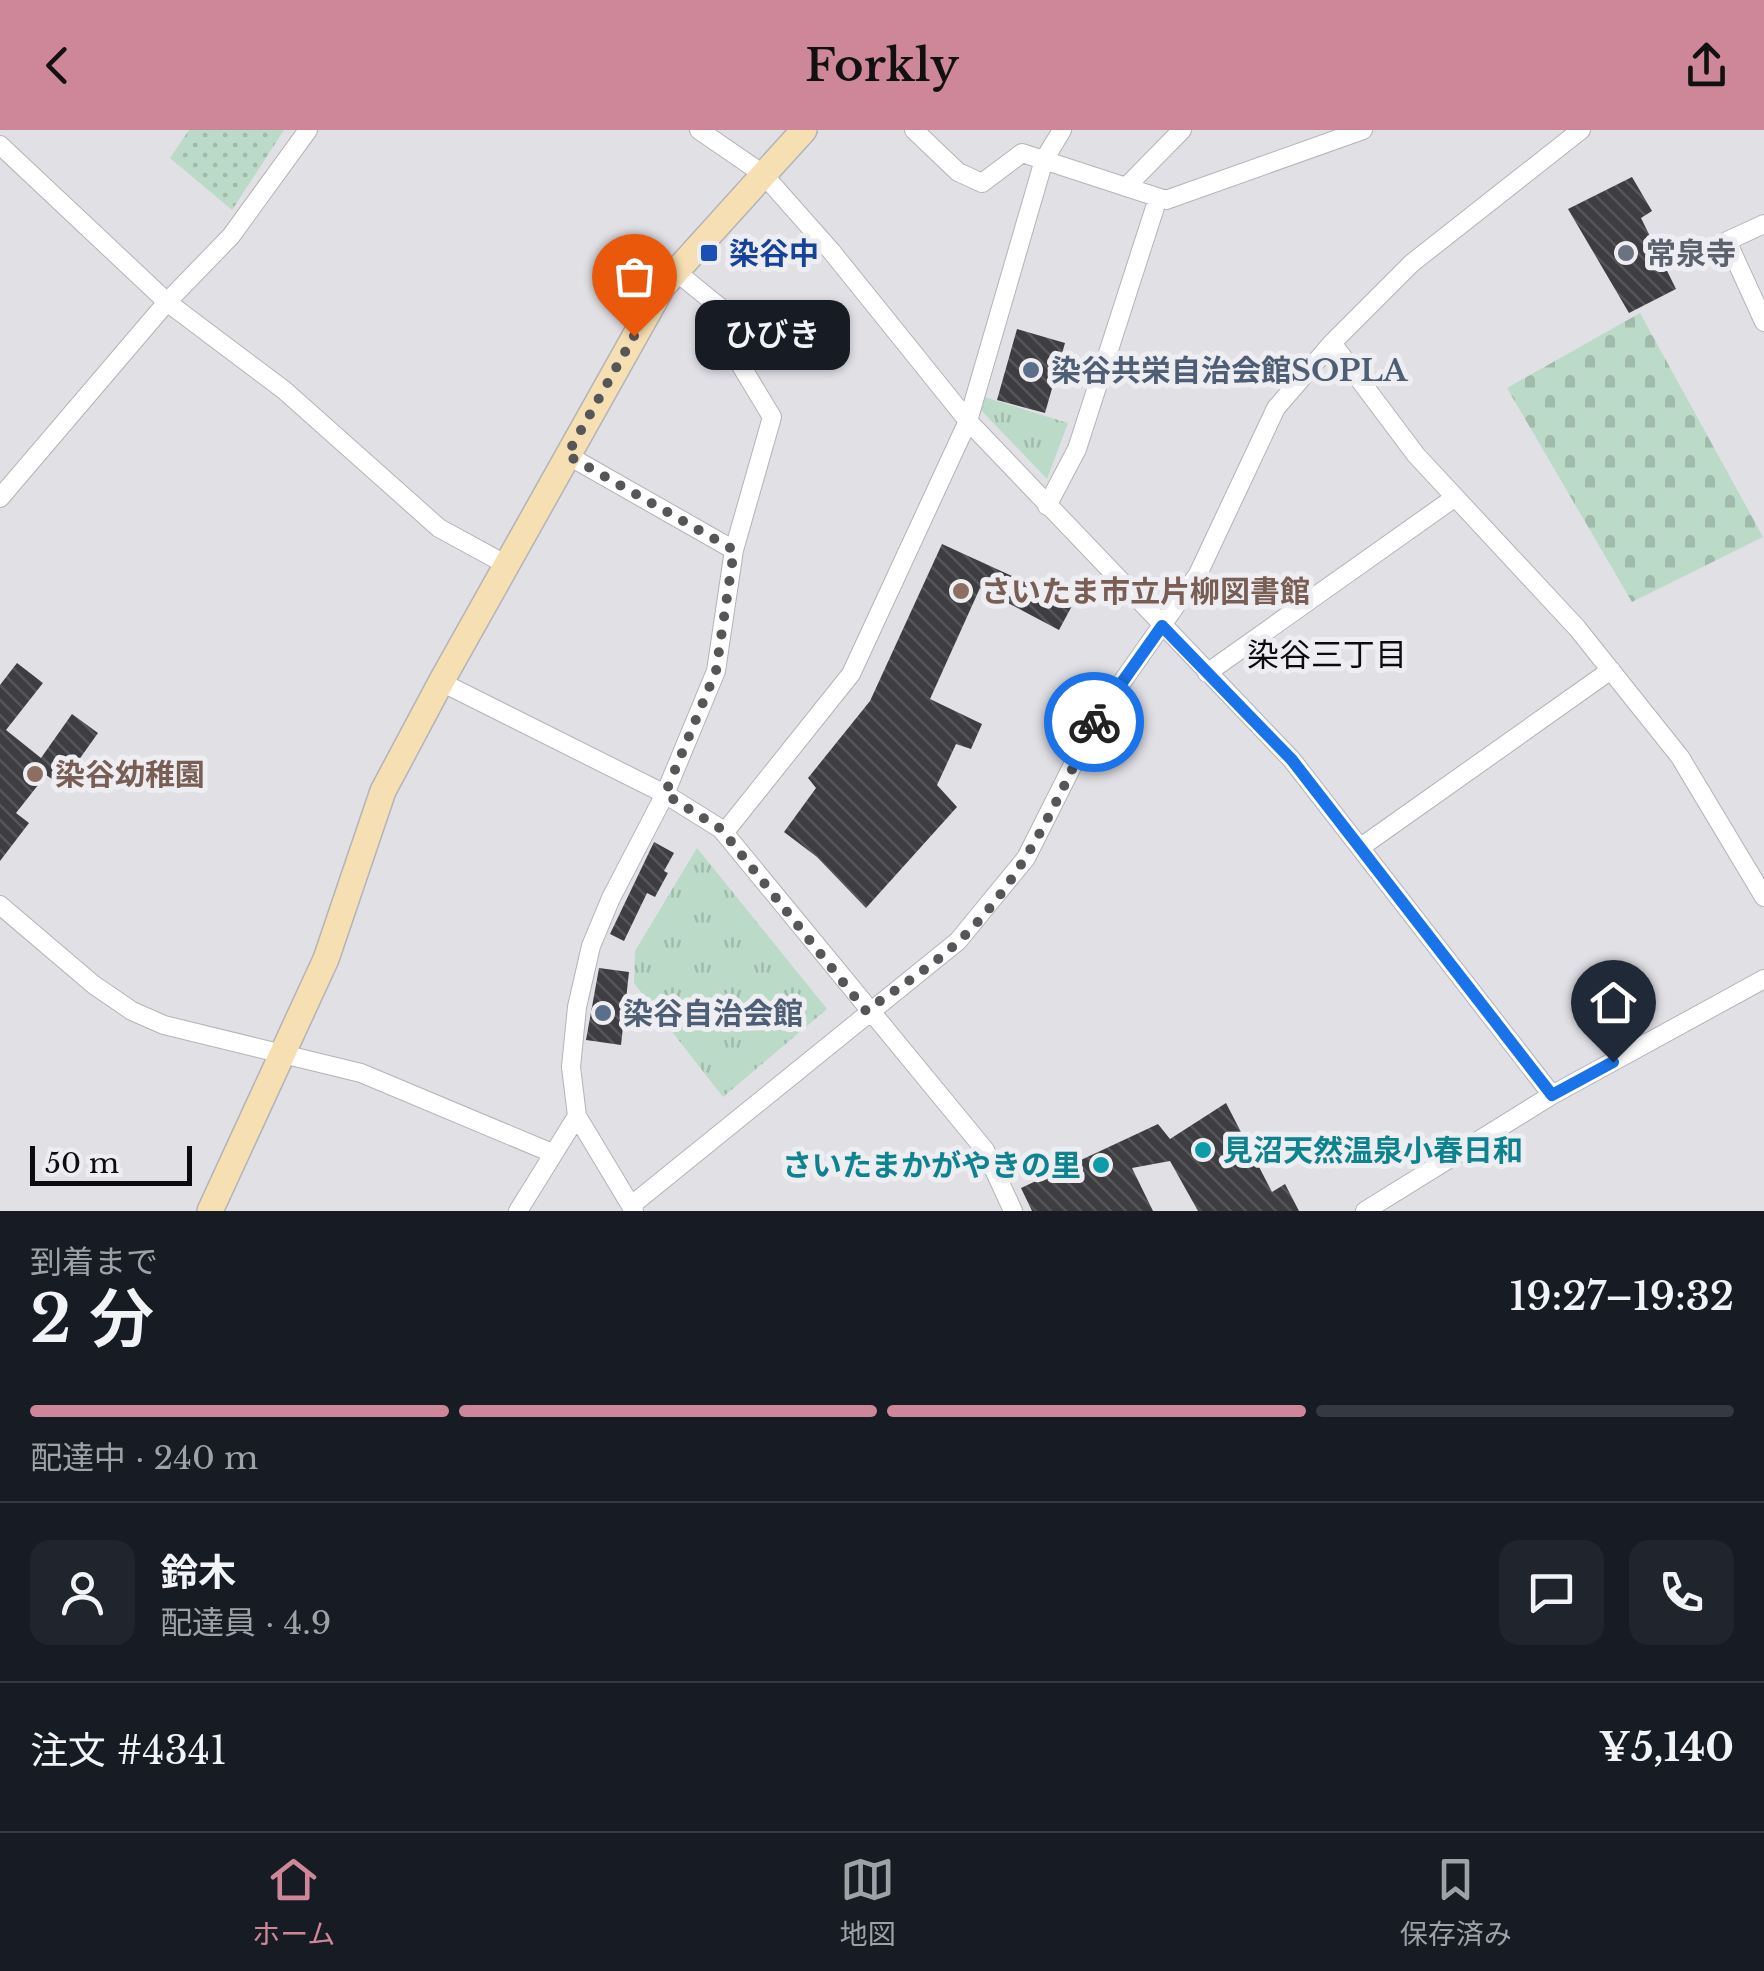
<!DOCTYPE html>
<html lang="ja">
<meta charset="utf-8">
<style>
:root{--surface:#171b24;--page:#20242c;--text:#f1f3f6;--muted:#9ea1a6;--line:#363941;--accent:#ce8798}
body{margin:0;font-family:"Libre Baskerville","Noto Sans JP",serif;background:var(--page);color:var(--text);height:100vh;display:flex;flex-direction:column;font-size:38px;white-space:nowrap}
*{box-sizing:border-box;margin:0}
p{font-size:32px;color:var(--muted)}
.icon{flex:none;width:55px;height:55px;fill:none;stroke:currentColor;stroke-width:2;stroke-linecap:round;stroke-linejoin:round}
.map{position:relative;height:1081px;overflow:hidden}
.drawer{display:flex;flex-direction:column;background:var(--surface);flex:1}
.drawer>*{flex:none}
.scale{position:absolute;left:30px;bottom:25px;width:162px;box-sizing:border-box;padding-left:10px;border:5px solid #0c0c0e;border-top:0;font-size:28px;line-height:35px;white-space:nowrap;color:#0c0c0e;-webkit-text-stroke:8px #ededf2;paint-order:stroke}
.pin{position:absolute;display:grid;place-items:center;width:85px;height:85px;color:#fff;margin:-102px -42px;border-radius:50% 50% 50% 0;rotate:-45deg;box-shadow:0 0 10px #0007}
.pin .icon{rotate:45deg}
.courier{position:absolute;display:grid;place-items:center;width:100px;height:100px;margin:-50px;border:8px solid #1a73e8;border-radius:50%;background:#fff;color:#222;box-shadow:0 2px 12px #0007}
.bubble{position:absolute;height:70px;border-radius:20px;background:var(--surface);box-shadow:0 2px 8px #0004;font-size:32px;font-weight:600;line-height:70px;text-align:center}
.summary em{font-style:normal;font-weight:600}
.summary div{display:flex;flex-direction:column-reverse}
.summary{display:flex;align-items:center;justify-content:space-between;height:170px;padding:0 30px}
h1{font-size:65px;font-weight:600;line-height:75px}
.bar{display:grid;grid-template-columns:repeat(4,1fr);gap:15px 10px;align-content:center;height:120px;padding:0 30px}
.bar i{height:12px;border-radius:8px;background:var(--line)}
.bar .selected{background:var(--accent)}
.bar p{grid-column:span 4}
.line{display:flex;align-items:center;gap:25px;padding:0 30px;border-top:2px solid var(--line)}
.line div{flex:1}
.round{display:grid;place-items:center;flex:none;width:105px;height:105px;border-radius:20px;background:var(--page)}
header{display:flex;justify-content:space-between;align-items:center;height:130px;padding:0 30px;background:var(--accent);color:#111;font-size:45px;font-weight:600}
.tabs{display:flex;justify-content:space-around;align-items:center;height:140px;border-top:2px solid var(--line);background:var(--surface);font-size:28px;color:var(--muted)}
.tabs a{display:grid;justify-items:center;gap:5px}
.tabs .selected{color:var(--accent)}
.map>svg:first-child{display:block}
</style>
<header><svg class="icon" aria-label="back" viewBox="0 0 24 24"><path d="M15 5l-7 7 7 7"/></svg>Forkly<svg class="icon" aria-label="share" viewBox="0 0 24 24"><path d="M12 15V3M7 8l5-5 5 5M5 13v7h14v-7"/></svg></header>
<div class="map">
<svg width="1764" height="1081" viewBox="0 0 1764 1081">
<defs>
<pattern id="grass-tufts" width="24" height="20" patternUnits="userSpaceOnUse" patternTransform="scale(2.5)"><rect width="24" height="20" fill="#bcdac8"/><path d="M3 7l-1-3M5 7V3M7 7l1-3M15 17l-1-3M17 17v-4M19 17l1-3" fill="none" stroke="#a0baab"/></pattern>
<pattern id="cemetery-stones" width="16" height="16" patternUnits="userSpaceOnUse" patternTransform="scale(2.5)"><rect width="16" height="16" fill="#bcdac8"/><path d="M2 7V4a2 2 0 0 1 4 0v3zM10 15v-3a2 2 0 0 1 4 0v3z" fill="#a0baab"/></pattern>
<pattern id="garden-dots" width="8" height="8" patternUnits="userSpaceOnUse" patternTransform="scale(2.5)"><rect width="8" height="8" fill="#bcdac8"/><path d="M2 2h.1M6 6h.1" fill="none" stroke="#a0baab" stroke-width="1.8" stroke-linecap="round"/></pattern>
<pattern id="building-back-hatch" width="6" height="6" patternUnits="userSpaceOnUse" patternTransform="scale(2.5)"><rect width="6" height="6" fill="#3e3e42"/><path d="M-1 5l2 2M0 0l6 6M5-1l2 2" fill="none" stroke="#565659"/></pattern>
</defs>
<rect width="100%" height="100%" fill="#e0e0e5"/>
<path fill="url(#grass-tufts)" d="M984,267L1068,293L1047,349L980,279Z
M697,718L827,879L723,967L634,853L635,821Z"/>
<path fill="url(#cemetery-stones)" d="M1640,183L1763,407L1632,472L1507,258Z"/>
<path fill="url(#garden-dots)" d="M189,0H284L232,80L170,28Z"/>
<path fill="url(#building-back-hatch)" d="M1632,47L1652,81L1641,88L1676,159L1629,183L1568,79Z
M1017,199L1065,213L1045,283L997,270Z
M942,414L1073,474L1059,500L980,458L930,569L982,594L971,619L956,614L937,655L957,677L866,778L817,727L784,702L816,658L808,648L870,571Z
M17,533L43,553L6,600L41,628L72,584L98,603L61,655L46,645L16,683L29,693L0,731V555Z
M654,712L674,723L664,741L668,743L655,767L647,763L624,811L610,804Z
M599,838L629,842L621,915L586,910Z
M1226,973L1272,1062L1285,1054L1299,1081H1198L1170,1031L1132,1038L1153,1081H1032L1021,1058L1158,994L1170,1009Z"/>
<g fill="none" stroke-linecap="round" stroke-linejoin="round">
<g stroke="#b3b3b8" stroke-width="20">
<path id="street" d="M699,0L763,44L832,122L968,291L1292,630L1552,965
M914,0L958,42L982,53L1022,23L1166,70L1363,0
M0,15L167,172L284,260L439,398L507,435
M1126,57L1182,0
M1764,94L1727,111L1764,192
M1332,213L1416,325L1577,498L1680,627L1764,767
M567,325L734,420
M0,368L167,172L231,106L308,0
M1047,376L1077,319L1158,68
M1207,543L1454,368
M441,552L665,664L721,699L985,1020L1013,1081
M724,703L851,544L968,291L1044,30L1062,0
M1361,717L1611,540
M0,775L94,855L132,881L164,895L361,943L552,1023
M633,1074L958,811L1026,728L1096,589L1198,444L1276,278L1332,213L1412,133L1581,0
M518,1081L577,986
M634,1081L577,986L571,937L577,877L591,816L611,768L665,664L716,541L734,420L772,287L728,214L727,183L674,140
M1365,1081L1552,965L1764,849"/>
</g>
<g stroke="#b3b3b8" stroke-width="28">
<path id="secondary" d="M210,1081L326,829L383,661L441,552L663,156L804,0"/>
</g>
<use href="#street" stroke="#fff" stroke-width="18"/>
<use href="#secondary" stroke="#f6e0b3" stroke-width="25"/>
</g>
<g fill="none" stroke-linecap="round" stroke-linejoin="round">
<path stroke="#565659" stroke-width="10" stroke-dasharray="0 18" d="M634,206L567,325L734,420L716,541L665,664L721,699L866,881C896,859 930,838 958,812C1022,752 1058,670 1094,592"/>
<path stroke="#1a73e8" stroke-width="12" d="M1094,592L1162,496L1292,630L1552,965L1613,932"/>
</g>
<rect fill="#1a4fb4" stroke="#ededf2" stroke-width="4" x="699" y="113" width="20" height="20" rx="5"/>
<circle fill="#6b7280" stroke="#ededf2" stroke-width="4" cx="1626" cy="123" r="10"/>
<g fill="#5c6f8a" stroke="#ededf2" stroke-width="4">
<circle cx="1031" cy="240" r="10"/>
<circle cx="603" cy="883" r="10"/>
</g>
<g fill="#8d6e63" stroke="#ededf2" stroke-width="4">
<circle cx="961" cy="461" r="10"/>
<circle cx="35" cy="644" r="10"/>
</g>
<g fill="#0f9aa8" stroke="#ededf2" stroke-width="4">
<circle cx="1203" cy="1020" r="10"/>
<circle cx="1101" cy="1035" r="10"/>
</g>
<g text-anchor="middle" dominant-baseline="central" stroke-width="10" stroke-linejoin="round" paint-order="stroke">
<g font-size="30" font-weight="bold" fill="#164399" stroke="#ededf2" text-anchor="start">
<text x="729" y="123">染谷中</text>
</g>
<g font-size="30" font-weight="bold" fill="#5b616d" stroke="#ededf2" text-anchor="start">
<text x="1646" y="123">常泉寺</text>
</g>
<g font-size="30" font-weight="bold" fill="#4e5e75" stroke="#ededf2" text-anchor="start">
<text x="1051" y="240">染谷共栄自治会館SOPLA</text>
<text x="623" y="883">染谷自治会館</text>
</g>
<g font-size="30" font-weight="bold" fill="#785e54" stroke="#ededf2" text-anchor="start">
<text x="981" y="461">さいたま市立片柳図書館</text>
<text x="55" y="644">染谷幼稚園</text>
</g>
<g font-size="30" font-weight="bold" fill="#0d838f" stroke="#ededf2" text-anchor="start">
<text x="1223" y="1020">見沼天然温泉小春日和</text>
<text x="1081" y="1035" text-anchor="end">さいたまかがやきの里</text>
</g>
<g font-size="32" fill="#0c0c0e" stroke="#ededf2">
<text x="1327" y="525">染谷三丁目</text>
</g>
</g>
</svg>
<div class="scale">50 m</div>
<div class="pin" style="left:634px;top:206px;background:#ea580c"><svg class="icon" aria-label="bag" viewBox="0 0 24 24"><path d="M5 8h14l-1 12H6zM9 8a3 3 0 0 1 6 0"/></svg></div>
<div class="pin" style="left:1613px;top:932px;background:#1f2937"><svg class="icon" aria-label="home" viewBox="0 0 24 24"><path d="M3 11l9-7 9 7M6 9v11h12V9"/></svg></div>
<div class="courier" style="left:1094px;top:592px"><svg class="icon" aria-label="bike" viewBox="0 0 24 24"><circle cx="6" cy="16" r="4"/><circle cx="18" cy="16" r="4"/><path d="M6 16l4-8h5l3 8M10 8l3 8H6M13 5h3"/></svg></div>
<div class="bubble" style="left:695px;top:170px;width:155px">ひびき</div>
</div>
<section class="drawer">
<div class="summary"><div><h1>2 分</h1><p>到着まで</p></div><em>19:27–19:32</em></div>
<div class="bar"><i class="selected"></i><i class="selected"></i><i class="selected"></i><i></i><p>配達中 · 240 m</p></div>
<div class="line" style="height:180px"><a class="round"><svg class="icon" aria-label="person" viewBox="0 0 24 24"><circle cx="12" cy="8" r="4"/><path d="M4 21q1-7 8-7t8 7"/></svg></a><div><b>鈴木</b><p>配達員 · 4.9</p></div><a class="round"><svg class="icon" aria-label="chat" viewBox="0 0 24 24"><path d="M4 5h16v11H9l-5 4z"/></svg></a><a class="round"><svg class="icon" aria-label="phone" viewBox="0 0 24 24"><path d="M5 4h4l2 5-3 2q2 4 5 5l2-3 5 2v4C11 20 4 13 5 4z"/></svg></a></div>
<div class="line" style="height:130px"><div>注文 #4341</div><b>¥5,140</b></div>
</section>
<nav class="tabs">
<a class="selected"><svg class="icon" aria-label="home" viewBox="0 0 24 24"><path d="M3 11l9-7 9 7M6 9v11h12V9"/></svg>ホーム</a>
<a><svg class="icon" aria-label="map" viewBox="0 0 24 24"><path d="M3 6l6-2 6 2 6-2v14l-6 2-6-2-6 2zM9 4v14M15 6v14"/></svg>地図</a>
<a><svg class="icon" aria-label="saved" viewBox="0 0 24 24"><path d="M7 4h10v16l-5-4-5 4z"/></svg>保存済み</a>
</nav>
